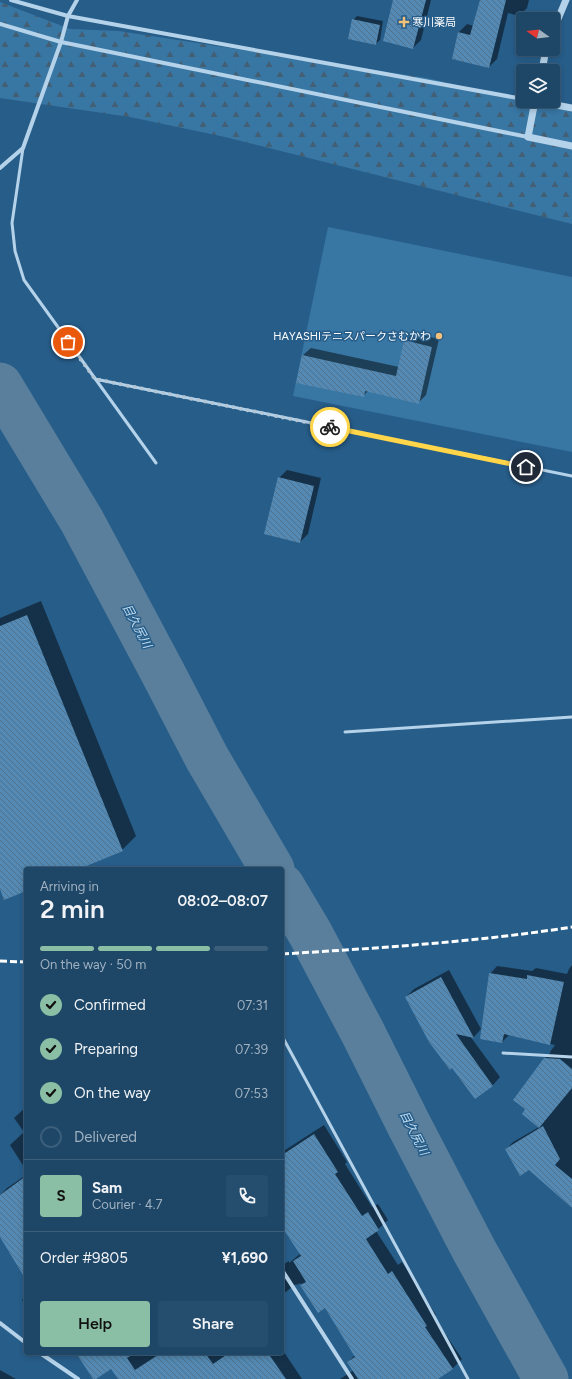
<!DOCTYPE html>
<meta charset="utf-8">
<style>
:root{--surface:#1d4667;--page:#254d6d;--text:#f1f3f6;--muted:#a0b1c0;--line:#3b5e7b;--accent:#8abfa5}
body{margin:0;font-family:Figtree,"Noto Sans JP",sans-serif;background:var(--page);color:var(--text);height:100vh;display:flex;flex-direction:column;font-size:15px;white-space:nowrap}
*{box-sizing:border-box;margin:0}
p{font-size:13px;color:var(--muted)}
.icon{flex:none;width:22px;height:22px;fill:none;stroke:currentColor;stroke-width:2;stroke-linecap:round;stroke-linejoin:round}
.map{position:relative;flex:1;overflow:hidden}
.side{position:absolute;left:24px;top:867px;width:260px;height:488px;display:flex;flex-direction:column;background:var(--surface);border-radius:4px;box-shadow:0 2px 6px #0003,0 0 0 1px var(--line)}
.side>*{flex:none}
.needle{width:26px;rotate:284deg}
.controls{position:absolute;left:516px;top:12px;display:grid;gap:8px}
.controls a{display:grid;place-items:center;width:44px;height:44px;border-radius:4px;background:var(--surface);box-shadow:0 2px 6px #0003,0 0 0 1px var(--line);font-size:20px}
.pin{position:absolute;display:grid;place-items:center;width:34px;height:34px;color:#fff;margin:-17px;border:2px solid #fff;border-radius:50%;box-shadow:0 1px 4px #0007}
.courier{position:absolute;display:grid;place-items:center;width:40px;height:40px;margin:-20px;border:3px solid #ffd54a;border-radius:50%;background:#fff;color:#222;box-shadow:0 1px 5px #0007}
.summary em{font-style:normal;font-weight:600}
.summary div{display:flex;flex-direction:column-reverse}
.summary{display:flex;align-items:center;justify-content:space-between;height:68px;padding:0 16px}
h1{font-size:26px;font-weight:600;line-height:30px}
.bar{display:grid;grid-template-columns:repeat(4,1fr);gap:6px 4px;align-content:center;height:48px;padding:0 16px}
.bar i{height:5px;border-radius:3px;background:var(--line)}
.bar .active{background:var(--accent)}
.bar p{grid-column:span 4}
.line{display:flex;align-items:center;gap:10px;padding:0 16px;border-top:1px solid var(--line)}
.line div{flex:1}
.round{display:grid;place-items:center;flex:none;width:42px;height:42px;border-radius:4px;background:var(--page)}
ol{padding:0 16px;list-style:none}
li{display:flex;align-items:center;gap:12px;height:44px}
li p{margin-inline-start:auto}
li .icon{padding:4px;border-radius:50%;background:var(--accent);color:#111;stroke-width:4}
li:last-child{color:var(--muted)}
li i{width:22px;height:22px;border:2px solid var(--line);border-radius:50%}
.primary-button{display:flex;gap:8px;margin-top:auto;padding:8px 16px}
.primary-button a{flex:1;height:46px;border-radius:4px;background:var(--accent);color:#111;font-size:16px;font-weight:600;line-height:46px;text-align:center}
.primary-button a+a{background:var(--page);color:var(--text)}
.map>svg:first-child{display:block}
</style>
<div class="map">
<svg width="572" height="1379" viewBox="0 0 572 1379">
<defs>
<pattern id="forest-firs" width="22" height="20" patternUnits="userSpaceOnUse"><rect width="22" height="20" fill="#3876a4"/><path d="M5 1l3.5 6h-7zM16 11l3.5 6h-7z" fill="#435f74"/></pattern>
<pattern id="building-back-hatch" width="6" height="6" patternUnits="userSpaceOnUse"><rect width="6" height="6" fill="#5389b2"/><path d="M-1 5l2 2M0 0l6 6M5-1l2 2" fill="none" stroke="#507189"/></pattern>
</defs>
<rect width="100%" height="100%" fill="#275d89"/>
<path fill="url(#forest-firs)" d="M0,2L70,29L119,31L427,78L572,112V224L225,137L130,117L0,98Z"/>
<path fill="#3876a4" d="M328,227L572,277V452L293,396Z"/>
<path fill="#0007" d="M394,0H431L421,40L413,48Z
M481,0H529L527,8L519,16L508,13L497,59L489,67L453,59L459,32L467,24L474,26Z
M357,16L383,21L380,40L376,44L353,20Z
M413,333L439,339L426,395L418,403L368,391L363,396L303,355L311,348L399,367L405,341Z
M287,470L321,478L308,534L300,542L279,478Z
M41,601L136,836L122,850L77,869H26V890L0,886V618Z
M572,965V1198L506,1149L513,1142L539,1127L544,1059L551,1052H550L555,1045L509,1035L502,1042L490,974L497,966L532,971L536,968L567,974L569,969Z
M449,970L481,1029L474,1037L470,1036L500,1077L493,1085L475,1098L406,997L414,989Z
M26,1107V1170L10,1145L24,1132L14,1118Z
M324,1125L347,1162L345,1164L372,1207L378,1204L388,1220L376,1231L398,1265L402,1262L436,1315L434,1317L462,1359L453,1368L437,1379H340L354,1370L348,1362L355,1355L325,1307L318,1311L300,1283L297,1285L296,1284L282,1295V1265L289,1261V1263L300,1254L282,1225V1152Z
M26,1175V1278L0,1235V1195L7,1188Z
M26,1296V1307L22,1300Z
M282,1349L302,1379H119L112,1367L77,1353H282Z
M0,1370L16,1379H0Z"/>
<g fill="none" stroke-linecap="round" stroke-linejoin="round">
<path stroke="#5a7f9c" stroke-width="45" d="M0,385L82,521L163,673L207,758L272,869
M282,886L310,933L363,1033L409,1125L474,1250L546,1379"/>
</g>
<path fill="url(#building-back-hatch)" d="M393,0H426L413,49L383,41Z
M480,0H506L489,68L452,59L458,32L470,35Z
M352,19L380,25L376,45L348,39Z
M404,340L432,347L419,404L365,391L364,397L296,383L302,355L396,376Z
M278,477L314,486L300,543L264,534Z
M27,615L123,851L79,869H26V891L4,900L0,889V626Z
M489,973L527,979V975L564,982L550,1045L504,1034L502,1043L480,1039Z
M441,977L474,1038L456,1034L493,1086L475,1099L452,1068L450,1070L429,1042L405,997Z
M544,1058L560,1059L572,1069V1088L539,1128L522,1114L525,1109L513,1100Z
M543,1126L560,1159L555,1165L572,1179V1208L529,1170L520,1176L505,1149Z
M314,1134L338,1172L335,1174L362,1216L368,1212L379,1230L366,1239L388,1274L392,1271L427,1326L425,1327L453,1369L438,1379H358L347,1362L355,1357L325,1308L318,1313L300,1285L306,1282L293,1261L301,1256L282,1227V1155Z
M26,1176V1280L0,1237V1195Z
M76,1353H135L127,1358L135,1370L161,1353H205L213,1364L229,1353H268L286,1379H118L111,1369L96,1379H93Z"/>
<g fill="none" stroke-linecap="round" stroke-linejoin="round">
<path stroke="#b4d2e9" stroke-width="3" d="M23,148L12,223L15,251L24,280L156,463
M95,379L572,476
M345,732L572,717
M282,1036L468,1379
M503,1053L572,1057"/>
<path stroke="#b4d2e9" stroke-width="4" d="M11,0L68,16L523,99
M0,24L61,42L528,137
M0,168L23,148L61,42L68,16L77,0
M282,1270L352,1379
M0,1323L26,1343
M40,1353L78,1379"/>
<path stroke="#b4d2e9" stroke-width="7" d="M553,31L566,0
M542,71L546,49
M535,101L528,137L572,146
M535,101L572,108"/>
<path stroke="#fff" stroke-width="3" stroke-dasharray="7 3" stroke-linecap="butt" d="M282,954C379,948 476,942 572,927
M0,961L26,962"/>
</g>
<g fill="none" stroke-linecap="round" stroke-linejoin="round">
<path stroke="#b3c6d6" stroke-width="4" stroke-dasharray="0 7.2" d="M68,342L95,379L330,427"/>
<path stroke="#ffd54a" stroke-width="5" d="M330,427L526,467"/>
</g>
<g fill="#f2c079" stroke="#275d89" stroke-width="1.5">
<path d="M402 16h4v4h4v4h-4v4h-4v-4h-4v-4h4z"/>
<circle cx="439" cy="336" r="4"/>
</g>
<g text-anchor="middle" dominant-baseline="central" stroke-width="3" stroke-linejoin="round" paint-order="stroke">
<g font-size="11" fill="#fff" stroke="#275d89" text-anchor="start">
<text x="412" y="22">寒川薬局</text>
<text x="431" y="336" text-anchor="end">HAYASHIテニスパークさむかわ</text>
</g>
<g font-size="12" font-style="italic" fill="#c0dcf0" stroke="#275d89">
<text transform="translate(137 626) rotate(62)">目久尻川</text>
<text transform="translate(414 1133) rotate(63)">目久尻川</text>
</g>
</g>
</svg>
<div class="controls">
<a><svg class="needle" viewBox="-14 -14 28 28"><path d="M0-13l5 13h-10z" fill="#e53935"/><path d="M0 13l5-13h-10z" fill="#a0b1c0"/></svg></a>
<a><svg class="icon" aria-label="layers" viewBox="0 0 24 24"><path d="M12 4l9 5-9 5-9-5zM3 14l9 5 9-5"/></svg></a>
</div>
<div class="pin" style="left:68px;top:342px;background:#ea580c"><svg class="icon" aria-label="bag" viewBox="0 0 24 24"><path d="M5 8h14l-1 12H6zM9 8a3 3 0 0 1 6 0"/></svg></div>
<div class="pin" style="left:526px;top:467px;background:#1f2937"><svg class="icon" aria-label="home" viewBox="0 0 24 24"><path d="M3 11l9-7 9 7M6 9v11h12V9"/></svg></div>
<div class="courier" style="left:330px;top:427px"><svg class="icon" aria-label="bike" viewBox="0 0 24 24"><circle cx="6" cy="16" r="4"/><circle cx="18" cy="16" r="4"/><path d="M6 16l4-8h5l3 8M10 8l3 8H6M13 5h3"/></svg></div>
<section class="side">
<div class="summary"><div><h1>2 min</h1><p>Arriving in</p></div><em>08:02–08:07</em></div>
<div class="bar"><i class="active"></i><i class="active"></i><i class="active"></i><i></i><p>On the way · 50 m</p></div>
<ol>
<li><svg class="icon" aria-label="check" viewBox="0 0 24 24"><path d="M5 12l5 5 9-10"/></svg>Confirmed<p>07:31</p></li>
<li><svg class="icon" aria-label="check" viewBox="0 0 24 24"><path d="M5 12l5 5 9-10"/></svg>Preparing<p>07:39</p></li>
<li><svg class="icon" aria-label="check" viewBox="0 0 24 24"><path d="M5 12l5 5 9-10"/></svg>On the way<p>07:53</p></li>
<li><i></i>Delivered</li>
</ol>
<div class="line" style="height:72px"><b class="round" style="background:var(--accent);color:#111">S</b><div><b>Sam</b><p>Courier · 4.7</p></div><a class="round"><svg class="icon" aria-label="phone" viewBox="0 0 24 24"><path d="M5 4h4l2 5-3 2q2 4 5 5l2-3 5 2v4C11 20 4 13 5 4z"/></svg></a></div>
<div class="line" style="height:52px"><div>Order #9805</div><b>¥1,690</b></div>
<div class="primary-button"><a>Help</a><a>Share</a></div>
</section>
</div>
